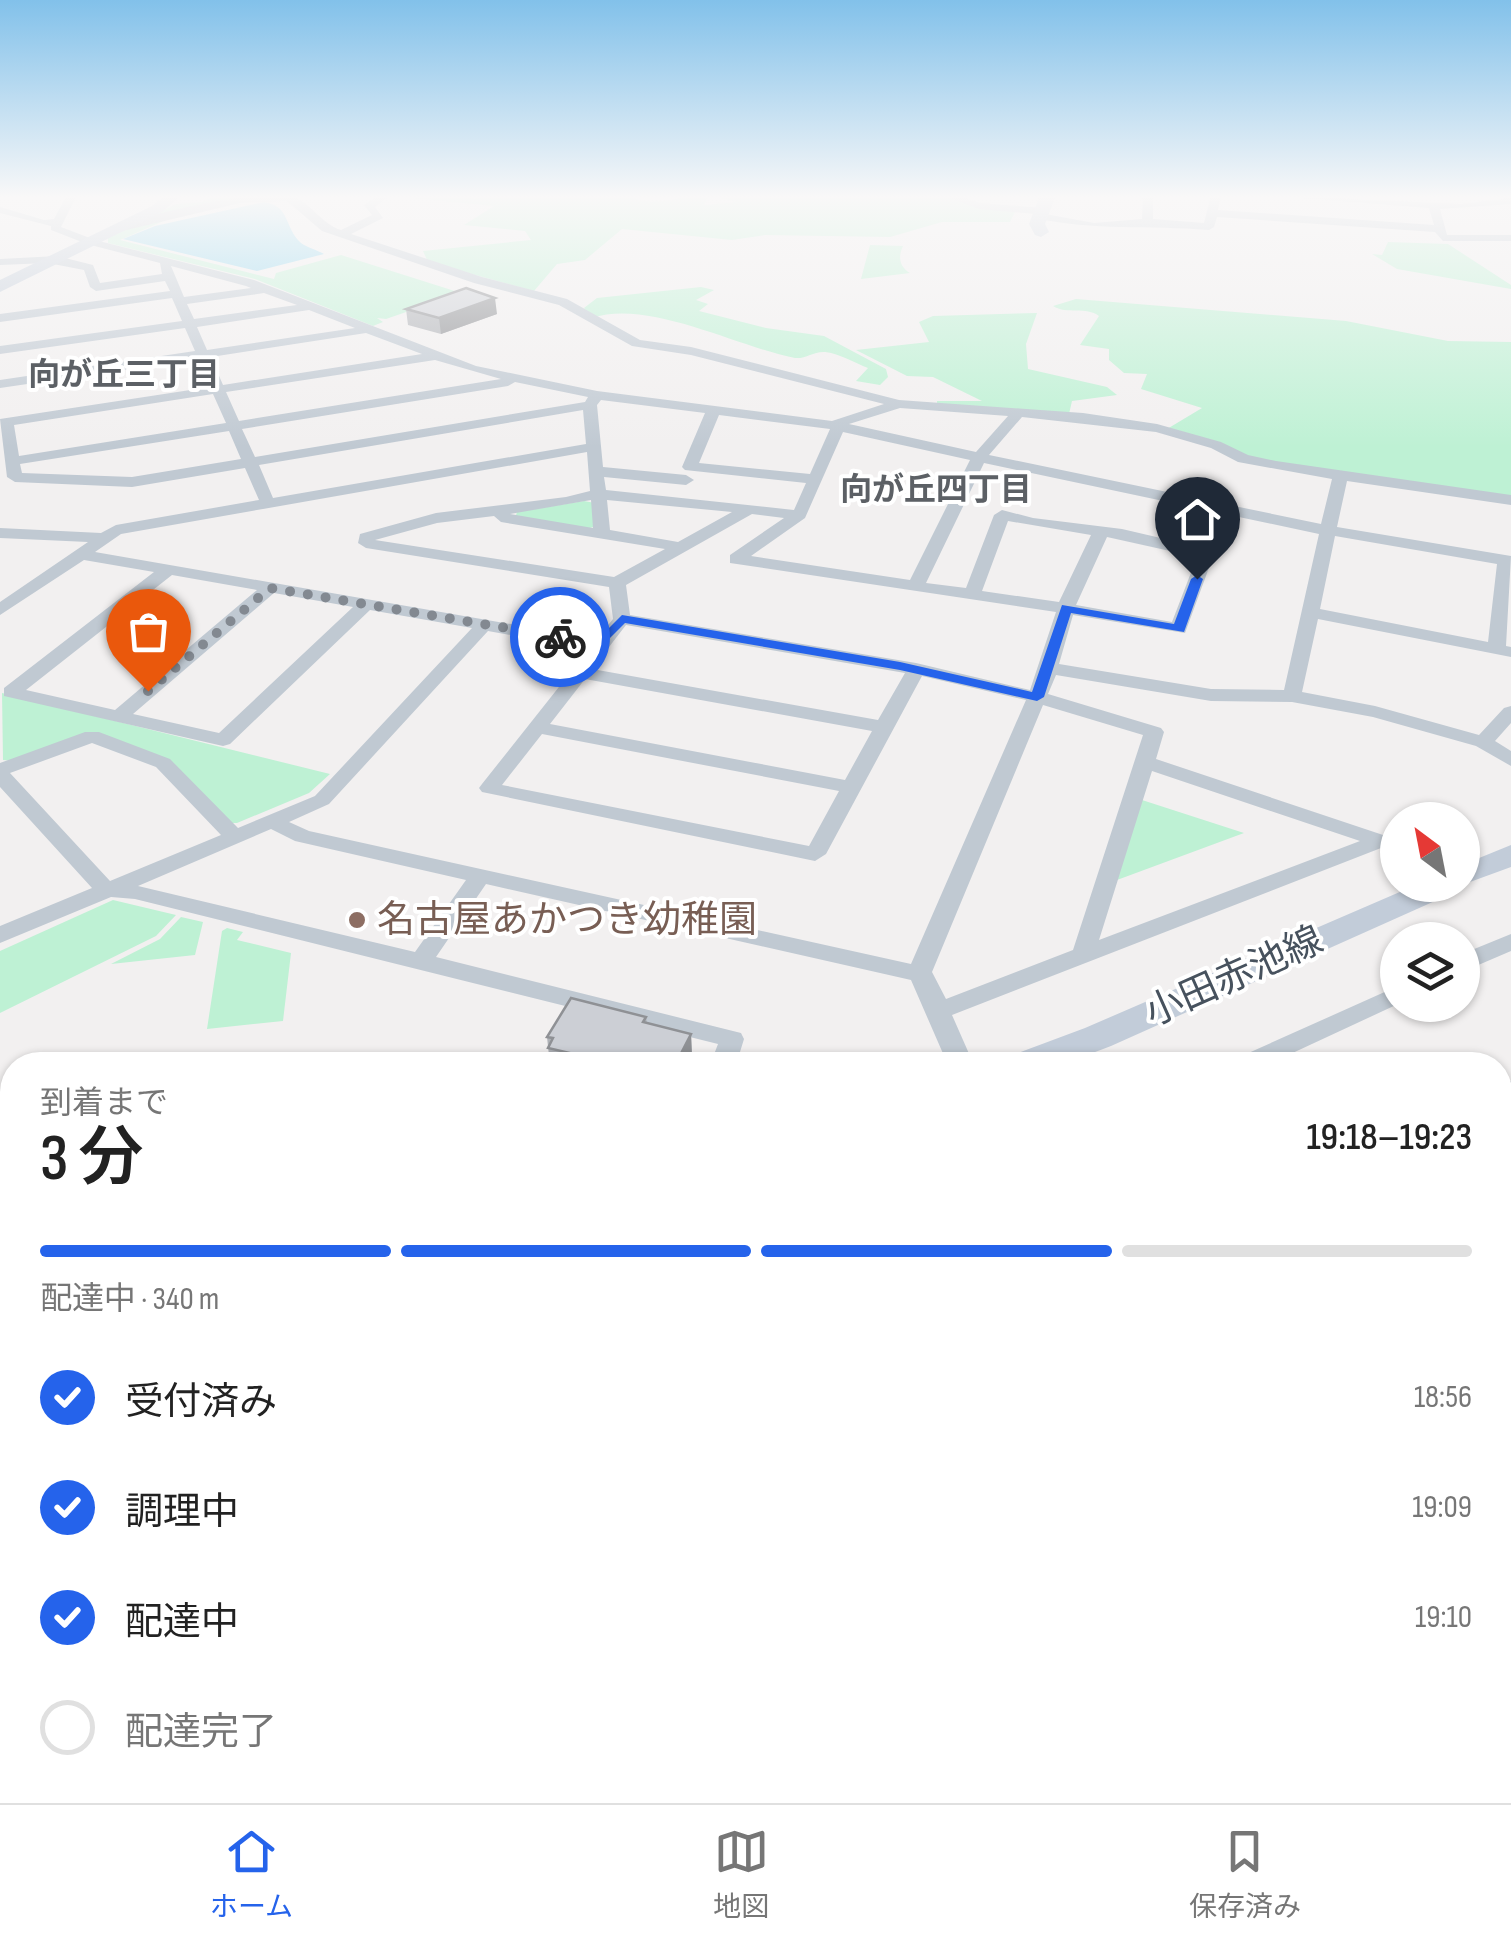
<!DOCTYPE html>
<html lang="ja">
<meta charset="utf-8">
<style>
:root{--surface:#fff;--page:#f2f2f2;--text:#222;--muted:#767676;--line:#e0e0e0;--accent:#2563eb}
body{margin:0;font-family:"Sofia Sans Condensed","Noto Sans JP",sans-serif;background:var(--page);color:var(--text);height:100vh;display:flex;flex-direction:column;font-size:38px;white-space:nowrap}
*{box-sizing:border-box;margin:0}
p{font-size:32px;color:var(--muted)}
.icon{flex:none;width:55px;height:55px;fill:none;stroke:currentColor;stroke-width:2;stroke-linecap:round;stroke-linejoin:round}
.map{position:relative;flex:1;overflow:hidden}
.drawer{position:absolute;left:0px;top:1052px;width:1512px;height:752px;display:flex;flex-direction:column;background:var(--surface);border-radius:40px 40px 0 0;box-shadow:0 2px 8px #0004}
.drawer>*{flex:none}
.needle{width:65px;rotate:328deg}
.fabs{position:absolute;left:1380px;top:802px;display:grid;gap:20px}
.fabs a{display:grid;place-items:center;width:100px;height:100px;border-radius:50%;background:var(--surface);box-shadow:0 2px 8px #0004;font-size:50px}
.pin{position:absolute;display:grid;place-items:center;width:85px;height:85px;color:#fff;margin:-102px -42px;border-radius:50% 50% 50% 0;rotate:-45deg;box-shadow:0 0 10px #0007}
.pin .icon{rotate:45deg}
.courier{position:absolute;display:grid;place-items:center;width:100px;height:100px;margin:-50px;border:8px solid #2563eb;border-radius:50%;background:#fff;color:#222;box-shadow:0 2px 12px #0007}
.head em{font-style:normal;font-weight:600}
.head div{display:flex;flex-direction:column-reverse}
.head{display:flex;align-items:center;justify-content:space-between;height:170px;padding:0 40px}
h1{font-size:65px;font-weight:600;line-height:75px}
.bar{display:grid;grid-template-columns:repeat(4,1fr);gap:15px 10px;align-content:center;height:120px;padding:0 40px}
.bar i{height:12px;border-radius:8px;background:var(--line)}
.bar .active{background:var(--accent)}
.bar p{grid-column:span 4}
ol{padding:0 40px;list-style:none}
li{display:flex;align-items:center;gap:30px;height:110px}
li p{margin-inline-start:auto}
li .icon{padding:10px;border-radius:50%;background:var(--accent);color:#fff;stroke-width:4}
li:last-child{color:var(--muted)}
li i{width:55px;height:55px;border:5px solid var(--line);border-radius:50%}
.dock{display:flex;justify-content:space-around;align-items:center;height:140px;border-top:2px solid var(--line);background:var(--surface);font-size:28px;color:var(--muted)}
.dock a{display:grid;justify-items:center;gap:5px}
.dock .active{color:var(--accent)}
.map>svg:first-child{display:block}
</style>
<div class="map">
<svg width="1511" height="1803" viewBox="0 0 1511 1803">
<rect width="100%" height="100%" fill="#f2f0f0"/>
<path fill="#bef1d4" d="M216,195H266L184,212L120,240L274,279L276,273L341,255L461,293L386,319L377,318L383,322L373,326L255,279L108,243V238L176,204L202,202Z
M434,195L476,199L484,195H630C648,210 682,195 704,195L708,197L704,205L737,202L720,198L721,195H941L1016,210L1010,222H942L890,237L765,235L732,240L622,229L585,260L557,264L534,291L428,262L423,251L531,240L525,231L464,225L494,206L391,196Z
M1388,242L1448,244L1511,285V289L1397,269L1372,254L1382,255Z
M870,245L903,246C898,257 899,266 910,273L861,279Z
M701,287L714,290L696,300L708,304L699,311L766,328L824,336L886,369L888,377L880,385L856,381L868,368C855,363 838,353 825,352C814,351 806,359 795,358C737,347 649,299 592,318L584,308L597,298Z
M1076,299L1346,321L1448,341L1511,342V497L1246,458L1167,429L1202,408L1141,389L1147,374L1124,373L1109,360V349L1080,345L1099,316C1086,306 1067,315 1053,306Z
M1037,313L1026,344L1028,369L1107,387L1117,395L1072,401L1069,414L937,405V401H982L933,377L907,376L856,350L929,342L919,322L933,316Z
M584,501L595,503L597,526L586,529L515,519L517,512Z
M2,693L330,774L309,793L237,823H226L165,759L93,732L15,761L3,760Z
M1142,800L1244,833L1117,880Z
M113,900L176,915L156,936L0,1013V951Z
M181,917L203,922L195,955L111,964L160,939Z
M227,928L243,932L237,940L291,953L283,1021L207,1029L222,931Z"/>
<path fill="#8ad4ee" d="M264,202C291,206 284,228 301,243C306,247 317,250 324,254L257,271L123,239L155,226Z"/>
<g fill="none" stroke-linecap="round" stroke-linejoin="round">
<path fill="#c0c9d2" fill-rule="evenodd" d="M67,195H77L61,227L95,240L254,280L476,366L597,391L832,421L884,404L691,355L632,346L559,305L474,283L322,231L287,201L240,203L118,232L112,229C138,215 261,189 289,195C309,200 321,224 341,230L372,215L364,205L379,195H391L375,207L383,218L351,234L482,277L567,299L640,340L691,347L899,400L1083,413L1157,424L1221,442L1248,455L1276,461L1511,495V505L1347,481L1337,527L1511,556L1506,646L1511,647V657L1318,619L1302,692L1375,706L1479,735L1504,708L1511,706V723L1495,741L1511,751V766L1476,746L1373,717L1292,702L1211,701L1056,675L1048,694L1161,728L1164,732L1156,759L1398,840V854L1381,848L952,1015L974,1065H948L911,980L486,884L436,957L741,1033L744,1039L736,1065H710L718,1044L135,899L111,897L0,943V926L92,888L0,787V763L85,732H99L170,759L238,828L315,796L472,628L370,610L230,744L223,746L4,696V688L154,572L84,560L0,615V602L88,542L0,538V528L101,533L116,525L259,500L245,468L132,487L15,482L7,477L0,419L210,387L198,359L0,388V380L195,351L185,328L0,354V346L182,321L172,298L0,322V314L170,291L165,281L96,291L90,287L84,270L48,263L0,265V259L57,256L93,265L100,283L162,274L160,263L87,244L51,230V226L0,213V207L44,220L54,219ZM171,266L246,286L251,288L184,297ZM264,293L297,305L194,319L187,304ZM309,310L355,328L207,350L197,327ZM366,333L422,354L223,385L211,357ZM435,360L501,379L239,421L226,392ZM515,382L588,397L585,402L255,457L242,429L508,386ZM213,394L226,423L19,456L14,425ZM601,400L705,413L682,467L685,470L806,483L794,510L606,490L604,477L686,485L694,480L686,475L603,467L597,405ZM900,408L1008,416L976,452L849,424ZM583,410L586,444L273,498L259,465ZM719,415L830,429L810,474L699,463ZM1022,417L1156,432L1211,448L1238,462L1332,479L1321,524L989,455ZM229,431L241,459L132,477L22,473L20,464ZM843,432L970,460L910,580L751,556L805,518ZM587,452L590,491L566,497L436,513L360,534L358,543L366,548L609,587L613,619L597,639L95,552L121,534ZM984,463L1319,534L1284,690L1211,689L1059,664L1073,615L1185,633L1214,554L1212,550L1122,529L1033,518L1002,510L994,515L966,588L926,583ZM591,500L593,528L510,514ZM607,500L732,512L678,542L610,530ZM752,514L784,518L730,555V563L1056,612L1030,690L916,663L630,615L626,585ZM494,516L501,522L665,549L614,577L375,540L437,523ZM1008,521L1091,535L1059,602L982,591ZM1335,536L1497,564L1488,642L1320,609ZM1107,537L1197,557L1172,622L1076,605ZM172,575L257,590L115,710L26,690ZM274,593L353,607L219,733L133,714ZM626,625L905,673L878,720L592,669ZM488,631L589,649L482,784L479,788L482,792L815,861L826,854L922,676L1026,700L911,964L309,831L289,822L329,804ZM585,679L872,731L845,780L550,724ZM1043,705L1143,735L1073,950L946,999L932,972ZM542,734L839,791L809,846L502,785ZM92,743L156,767L221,835L110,881L10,773ZM1152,771L1360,841L1099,940ZM271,829L295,841L466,880L415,952L138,886Z
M942,195H956L980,203L1043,208L1048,211L1045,214L1094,223L1142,219L1143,195H1153V219L1204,223L1211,195H1221L1218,210L1434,225L1429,208L1264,195L1461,204L1511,198V204L1440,209L1447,235H1511V241H1443L1435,232L1217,217L1214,227L1209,230C1149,225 1094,231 1035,218L1036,214L979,209Z
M1511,934V951L1462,972V954Z
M1398,986V1004L1267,1065H1231L1235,1059Z
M1511,1081V1103L1500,1107V1085Z
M1500,1166L1511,1171V1197L1500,1192Z
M1511,1247V1274L1500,1278V1251Z
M12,1390V1426L0,1432V1395Z
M1039,1792H1077L1076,1803H1038Z"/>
<path fill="#c2ccd9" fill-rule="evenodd" d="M165,195H182L162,212L0,292V280L152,206Z
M1040,195H1056L1045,224L1049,232L1041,237L1035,235L1029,224Z
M1511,845V867L1459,886L1455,892L1111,1046L1061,1065H1005L1010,1056L1085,1028L1416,885H1462V865Z
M12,1200V1232L0,1233V1201Z
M0,1409L12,1414V1483L0,1479Z
M117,1792H172L176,1803H121Z"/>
</g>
<path fill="#afb2b7" d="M406,309L497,314L441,334L408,325Z
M646,1017L647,1023L691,1034L692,1057L688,1065H550L547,1037Z"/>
<path fill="#8f9195" d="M495,298L497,314L441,334L439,318Z
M691,1034L692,1057L688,1065H675Z"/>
<path fill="#cccfd5" stroke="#8f9195" stroke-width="2.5" d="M466,288L495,298L439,318L406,309Z
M571,998L646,1017L643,1022L691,1034L675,1065H597L600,1060L548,1048L553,1038L547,1037Z"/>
<linearGradient id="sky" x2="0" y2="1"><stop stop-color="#82c1ea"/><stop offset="0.44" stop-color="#f9f8f8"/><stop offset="1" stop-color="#f9f8f8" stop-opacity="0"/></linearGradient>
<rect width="1511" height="447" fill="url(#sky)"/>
<path fill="#2563eb" d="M1197,575L1203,579L1184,632L1071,613L1044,697L1037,701L900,670L625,623L600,648L553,637L560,634L597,640L622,615L900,662L1032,692L1062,605L1174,624L1191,579Z"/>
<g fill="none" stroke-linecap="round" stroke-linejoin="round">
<path stroke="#838991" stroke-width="10" stroke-dasharray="0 18" d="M148,691L270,588L560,637"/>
</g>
<circle fill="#8d6e63" stroke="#fff" stroke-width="4" cx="357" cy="920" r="10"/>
<g text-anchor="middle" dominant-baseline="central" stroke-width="8" stroke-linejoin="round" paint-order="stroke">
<g font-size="32" font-weight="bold" fill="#5c6065" stroke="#fff">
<text x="124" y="375">向が丘三丁目</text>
<text x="936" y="490">向が丘四丁目</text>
</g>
<g font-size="38" fill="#785e54" stroke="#fff" text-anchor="start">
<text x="377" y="920">名古屋あかつき幼稚園</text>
</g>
<g font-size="38" fill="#47525e" stroke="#fff">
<text transform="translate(1234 977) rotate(-24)">小田赤池線</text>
</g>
</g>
</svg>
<div class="fabs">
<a><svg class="needle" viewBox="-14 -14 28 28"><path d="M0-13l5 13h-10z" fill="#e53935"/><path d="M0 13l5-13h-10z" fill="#767676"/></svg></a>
<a><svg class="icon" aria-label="layers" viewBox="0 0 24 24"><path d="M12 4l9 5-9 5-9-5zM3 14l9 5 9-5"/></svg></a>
</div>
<div class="pin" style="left:148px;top:691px;background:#ea580c"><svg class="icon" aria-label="bag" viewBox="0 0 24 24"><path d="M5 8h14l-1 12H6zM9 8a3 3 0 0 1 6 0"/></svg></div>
<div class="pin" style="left:1197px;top:579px;background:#1f2937"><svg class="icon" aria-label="home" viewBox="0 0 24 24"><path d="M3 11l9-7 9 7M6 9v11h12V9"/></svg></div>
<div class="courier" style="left:560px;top:637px"><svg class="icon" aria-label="bike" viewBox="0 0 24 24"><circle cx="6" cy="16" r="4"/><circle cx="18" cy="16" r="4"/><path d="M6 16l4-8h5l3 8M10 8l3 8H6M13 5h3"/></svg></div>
<section class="drawer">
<div class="head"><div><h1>3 分</h1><p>到着まで</p></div><em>19:18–19:23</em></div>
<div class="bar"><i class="active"></i><i class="active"></i><i class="active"></i><i></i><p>配達中 · 340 m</p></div>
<ol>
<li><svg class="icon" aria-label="check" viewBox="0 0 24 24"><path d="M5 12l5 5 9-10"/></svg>受付済み<p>18:56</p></li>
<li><svg class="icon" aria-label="check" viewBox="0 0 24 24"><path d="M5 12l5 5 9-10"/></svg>調理中<p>19:09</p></li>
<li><svg class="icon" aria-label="check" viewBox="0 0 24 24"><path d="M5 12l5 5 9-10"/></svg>配達中<p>19:10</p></li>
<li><i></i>配達完了</li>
</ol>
</section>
</div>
<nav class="dock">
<a class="active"><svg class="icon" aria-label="home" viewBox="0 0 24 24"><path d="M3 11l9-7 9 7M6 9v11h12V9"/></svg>ホーム</a>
<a><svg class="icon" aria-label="map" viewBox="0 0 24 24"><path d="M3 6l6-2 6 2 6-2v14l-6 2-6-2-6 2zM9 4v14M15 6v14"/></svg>地図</a>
<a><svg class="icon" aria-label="saved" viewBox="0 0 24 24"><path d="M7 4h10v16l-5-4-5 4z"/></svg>保存済み</a>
</nav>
